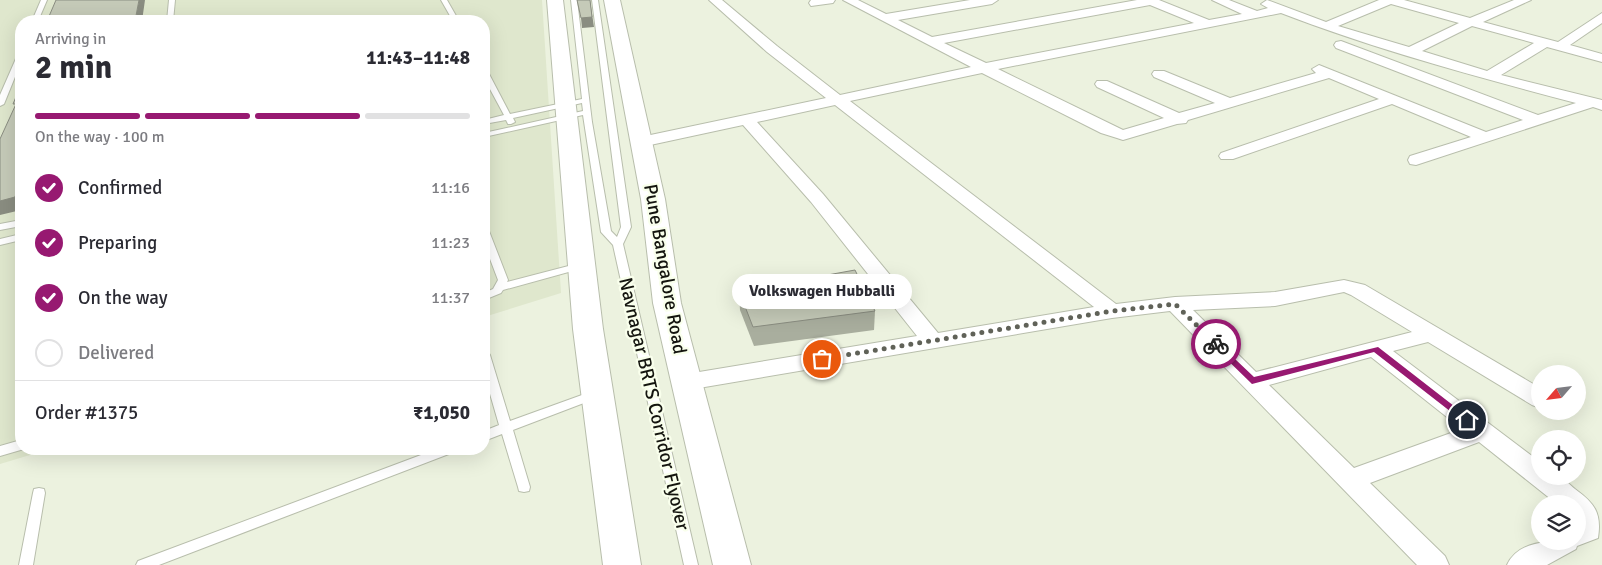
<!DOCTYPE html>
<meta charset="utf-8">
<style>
:root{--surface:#fff;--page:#f2f2f3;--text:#2b2b33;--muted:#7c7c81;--line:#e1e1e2;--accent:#971971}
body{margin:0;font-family:Signika,sans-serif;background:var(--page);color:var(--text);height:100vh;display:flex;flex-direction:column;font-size:19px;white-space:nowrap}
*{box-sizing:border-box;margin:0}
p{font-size:16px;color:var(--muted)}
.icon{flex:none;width:28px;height:28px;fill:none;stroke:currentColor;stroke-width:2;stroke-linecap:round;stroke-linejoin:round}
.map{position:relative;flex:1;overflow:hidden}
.sheet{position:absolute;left:15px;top:15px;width:475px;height:440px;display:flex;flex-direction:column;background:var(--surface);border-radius:20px;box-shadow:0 5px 20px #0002}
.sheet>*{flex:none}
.needle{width:32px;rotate:242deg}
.fabs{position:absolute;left:1531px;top:365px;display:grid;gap:10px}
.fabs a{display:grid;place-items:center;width:55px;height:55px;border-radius:50%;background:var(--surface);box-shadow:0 5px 20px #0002;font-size:25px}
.pin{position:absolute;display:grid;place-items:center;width:42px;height:42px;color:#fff;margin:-21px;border:2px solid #fff;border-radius:50%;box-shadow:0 1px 5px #0007}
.courier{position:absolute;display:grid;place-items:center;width:50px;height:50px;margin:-25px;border:4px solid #971971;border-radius:50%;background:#fff;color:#222;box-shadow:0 1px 6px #0007}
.bubble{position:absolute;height:35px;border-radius:18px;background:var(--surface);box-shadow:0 5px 20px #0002;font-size:16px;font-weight:700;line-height:35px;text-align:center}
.summary em{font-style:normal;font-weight:700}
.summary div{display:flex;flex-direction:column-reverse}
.summary{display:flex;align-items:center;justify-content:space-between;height:85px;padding:0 20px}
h1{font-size:32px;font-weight:700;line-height:38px}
.bar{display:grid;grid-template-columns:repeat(4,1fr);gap:8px 5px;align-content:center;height:60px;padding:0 20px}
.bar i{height:6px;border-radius:4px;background:var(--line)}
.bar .active{background:var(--accent)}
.bar p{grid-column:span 4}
.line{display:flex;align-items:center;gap:12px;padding:0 20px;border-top:1px solid var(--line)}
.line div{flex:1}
ol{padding:0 20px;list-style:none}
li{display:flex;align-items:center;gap:15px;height:55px}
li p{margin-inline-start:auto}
li .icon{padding:5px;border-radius:50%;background:var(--accent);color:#fff;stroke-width:4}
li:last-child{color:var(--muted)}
li i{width:28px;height:28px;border:2px solid var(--line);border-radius:50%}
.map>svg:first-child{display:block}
</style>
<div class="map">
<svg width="1602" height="565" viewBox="0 0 1602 565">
<rect width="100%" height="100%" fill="#ecf2df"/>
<path fill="#dfe7cd" d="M0,0H542L561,293L484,317V21H21V449H50L0,464Z"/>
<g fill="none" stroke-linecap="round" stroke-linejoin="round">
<g stroke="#b8beac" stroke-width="2">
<path id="service" d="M41,0H47L38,21H32Z
M169,0H175L173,21H167Z
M441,0H447L459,21H453Z
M571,0H577L592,122L611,231L617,237L621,227L592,0H598L631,227L623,244L698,565H684L613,245L601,232L583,115L484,137V133L583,111L582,103L513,118L515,122L511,124H508L506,120L484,124V120L504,115L484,78V70L488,72L510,114L582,99Z
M21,52V62L4,104L0,106V95L18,54Z
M21,220V226L0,230V224Z
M484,228L489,231L508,280L507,282L580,263L585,266L583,268L503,290L501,293L484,300V293L493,289L498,280L484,243Z
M21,234V240L0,245V239Z
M484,351L488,352L490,355L510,421L593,391L597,392L599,395L597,398L513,430L530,487L529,491L524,492L519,491L518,487L502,434L484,441V431L499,425L484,373Z
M21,440V449H24L0,456V446Z
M437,449H456L454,452L159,565H136L138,561Z
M39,488L44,489L45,493L33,565H19L33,493L34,489Z"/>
</g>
<g stroke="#b8beac" stroke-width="2">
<path id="minor" d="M709,0H722L777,46L840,95L971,67L843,0H858L886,14L970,0H998L992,4L898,20L932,37L1137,0H1159L1209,20L1242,14L1212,0H1229L1257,11L1268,8L1261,4L1267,0L1326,22L1379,0H1404L1470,18L1514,0H1531L1483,22L1558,42L1602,13V23L1570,45L1602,54V62L1547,47L1501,75L1602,100V110L1593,107L1416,165L1410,164L1408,160L1410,156L1471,137L1392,104L1233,159H1221L1219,156L1221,153L1379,99L1329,78L1188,120L1186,123L1177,124L1123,140L1117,138L1101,133L982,73L850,101L1116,304L1175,297L1275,292L1344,280L1365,285L1540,388V408L1532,405L1428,342L1393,351L1540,462V476C1546,476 1554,475 1559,477C1565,479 1570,485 1575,489C1594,503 1602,512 1598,538L1577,546L1576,549L1547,565H1507C1519,539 1553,541 1578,541V504H1557L1479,442L1370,483L1445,556L1449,565H1417L1170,311L1112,318L687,390L679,388L676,382L679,376L687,374L917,336L811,202L743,125L641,147L633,142L641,137L826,98L767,52ZM1391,4L1459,23L1409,47L1338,26ZM1150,5L1194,23L986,63L944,43ZM1281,13C1377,50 1477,77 1576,103L1538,115L1341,41L1336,42L1334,45L1336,48L1523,120L1486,132L1319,65L1312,69L1316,73L1230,98L1164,71H1154L1152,74L1154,77L1215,103L1179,113L1107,81H1097L1095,84L1097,87L1164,118L1123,130L998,69ZM1472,26L1534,43L1487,71L1422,51ZM835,105L1094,307L938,333L823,194L757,122ZM1344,292L1351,295L1412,332L1256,372L1193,310L1275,306ZM1371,357L1462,429L1354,468L1269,385Z
M811,0H835L833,3L811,6L809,3Z"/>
</g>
<g stroke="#b8beac" stroke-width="2">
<path id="primary" d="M547,0H563L603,329L641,565H603L573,329Z
M604,0H620L665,199L681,303L751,565H713L653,303L641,199Z"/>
</g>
<use href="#service" fill="#fff" fill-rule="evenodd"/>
<use href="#minor" fill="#fff" fill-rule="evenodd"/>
<use href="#primary" fill="#fff" fill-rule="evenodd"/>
</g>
<path fill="#a9ae9e" d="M739,291L875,311L874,330L754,346L740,310Z"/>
<path fill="#8a8d81" d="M139,0H145L142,21H135Z
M590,0L594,27L582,28L581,18Z
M21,177V210L0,215V201Z"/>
<path fill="#c5cab8" stroke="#8a8d81" d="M56,0H139L135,21H47Z
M577,0H590L592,17L581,18Z
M21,85V177L15,197L0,201V139L16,104H13Z
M855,270L875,311L753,327L739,291Z"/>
<path fill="#971971" d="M1216,341L1254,377L1378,347L1472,420L1470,422H1464L1374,352L1252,384L1213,346V342Z"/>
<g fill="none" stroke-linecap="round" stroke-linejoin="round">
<path stroke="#606258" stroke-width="5" stroke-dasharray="0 9" d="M822,359L1112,311L1175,304L1216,344"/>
</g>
<g text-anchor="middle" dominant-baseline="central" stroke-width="4.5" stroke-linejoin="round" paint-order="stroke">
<g font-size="19" fill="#14150f" stroke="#f9ffec">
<text transform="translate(665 269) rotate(80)">Pune Bangalore Road</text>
<text transform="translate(654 404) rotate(77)">Navnagar BRTS Corridor Flyover</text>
</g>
</g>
</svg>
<div class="fabs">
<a><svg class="needle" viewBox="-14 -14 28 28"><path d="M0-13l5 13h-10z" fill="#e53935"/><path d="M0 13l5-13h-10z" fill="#7c7c81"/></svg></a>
<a><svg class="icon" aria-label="locate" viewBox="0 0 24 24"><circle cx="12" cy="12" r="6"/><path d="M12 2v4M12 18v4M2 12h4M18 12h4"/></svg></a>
<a><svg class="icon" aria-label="layers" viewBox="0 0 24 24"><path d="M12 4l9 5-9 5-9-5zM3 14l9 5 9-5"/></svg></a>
</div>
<div class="pin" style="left:822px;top:359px;background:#ea580c"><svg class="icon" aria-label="bag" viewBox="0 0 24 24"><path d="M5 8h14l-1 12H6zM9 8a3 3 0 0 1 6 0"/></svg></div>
<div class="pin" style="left:1467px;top:420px;background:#1f2937"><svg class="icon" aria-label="home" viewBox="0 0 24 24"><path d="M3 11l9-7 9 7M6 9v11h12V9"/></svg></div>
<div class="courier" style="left:1216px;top:344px"><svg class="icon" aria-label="bike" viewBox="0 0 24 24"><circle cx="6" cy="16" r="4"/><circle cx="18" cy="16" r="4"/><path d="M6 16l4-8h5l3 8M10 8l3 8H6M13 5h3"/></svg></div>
<div class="bubble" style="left:732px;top:274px;width:180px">Volkswagen Hubballi</div>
<section class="sheet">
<div class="summary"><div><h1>2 min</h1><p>Arriving in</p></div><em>11:43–11:48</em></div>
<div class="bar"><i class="active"></i><i class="active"></i><i class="active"></i><i></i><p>On the way · 100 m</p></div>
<ol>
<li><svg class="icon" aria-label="check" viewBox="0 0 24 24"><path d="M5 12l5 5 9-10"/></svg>Confirmed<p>11:16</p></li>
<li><svg class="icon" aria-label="check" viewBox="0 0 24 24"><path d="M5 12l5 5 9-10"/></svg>Preparing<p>11:23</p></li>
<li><svg class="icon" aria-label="check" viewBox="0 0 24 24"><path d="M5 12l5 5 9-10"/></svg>On the way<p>11:37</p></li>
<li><i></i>Delivered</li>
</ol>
<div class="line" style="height:65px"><div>Order #1375</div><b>₹1,050</b></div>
</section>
</div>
